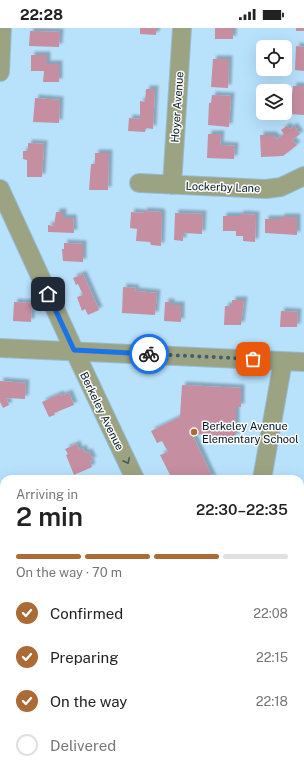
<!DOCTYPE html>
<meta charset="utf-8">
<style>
:root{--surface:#fff;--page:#f2f2f2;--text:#222;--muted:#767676;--line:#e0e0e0;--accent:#ac6a35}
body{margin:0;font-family:"Public Sans",sans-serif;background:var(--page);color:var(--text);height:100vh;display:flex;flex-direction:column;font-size:15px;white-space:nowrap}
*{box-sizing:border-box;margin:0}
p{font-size:13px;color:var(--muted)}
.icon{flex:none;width:22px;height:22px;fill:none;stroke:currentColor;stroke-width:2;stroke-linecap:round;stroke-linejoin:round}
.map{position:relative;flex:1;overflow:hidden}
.side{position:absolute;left:0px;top:447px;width:304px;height:300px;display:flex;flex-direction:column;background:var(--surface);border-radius:12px 12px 0 0;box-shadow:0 4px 16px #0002}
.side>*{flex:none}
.tools{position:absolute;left:256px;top:12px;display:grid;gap:8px}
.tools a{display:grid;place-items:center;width:36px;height:36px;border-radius:6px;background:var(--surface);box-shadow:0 4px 16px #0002;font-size:20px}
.pin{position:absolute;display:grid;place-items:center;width:34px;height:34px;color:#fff;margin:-17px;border-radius:8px;box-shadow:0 2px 6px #0006}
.courier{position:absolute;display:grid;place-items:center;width:40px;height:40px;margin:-20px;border:3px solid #1a73e8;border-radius:50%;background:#fff;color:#222;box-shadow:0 1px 5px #0007}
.head em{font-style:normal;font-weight:600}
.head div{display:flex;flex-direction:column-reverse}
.head{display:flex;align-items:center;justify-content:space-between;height:68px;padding:0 16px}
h1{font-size:26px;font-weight:600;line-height:30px}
.bar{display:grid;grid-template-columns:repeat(4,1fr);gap:6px 4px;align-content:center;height:48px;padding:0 16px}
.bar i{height:5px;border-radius:3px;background:var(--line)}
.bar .on{background:var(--accent)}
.bar p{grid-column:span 4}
ol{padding:0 16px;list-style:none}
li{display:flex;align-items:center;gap:12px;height:44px}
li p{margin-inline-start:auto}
li .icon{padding:4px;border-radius:50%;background:var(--accent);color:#fff;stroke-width:4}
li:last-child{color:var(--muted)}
li i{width:22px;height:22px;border:2px solid var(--line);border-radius:50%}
.status{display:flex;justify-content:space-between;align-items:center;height:28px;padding:0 20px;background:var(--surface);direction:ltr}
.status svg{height:11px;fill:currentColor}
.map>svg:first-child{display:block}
</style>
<div class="status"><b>22:28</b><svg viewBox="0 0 49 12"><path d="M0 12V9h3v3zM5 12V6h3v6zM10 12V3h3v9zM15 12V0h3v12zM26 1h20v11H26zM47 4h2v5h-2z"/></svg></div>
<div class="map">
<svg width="304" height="747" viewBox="0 0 304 747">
<defs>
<filter id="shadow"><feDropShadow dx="3.5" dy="-3.5" stdDeviation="1" flood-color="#0004"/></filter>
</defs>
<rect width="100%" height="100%" fill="#b8e1fc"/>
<path fill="#c58ea1" filter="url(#shadow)" d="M140,0H157L156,7L140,6Z
M215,0H233V11H215Z
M296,0H304V3H296Z
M30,3L60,4L59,19L29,18Z
M296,18L304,19V43L295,42Z
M31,27H47V36H59V54H43L44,43H31Z
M213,31H229L228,60L211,59Z
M293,58H304V87L289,86V67H292Z
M146,61H155L153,101L146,100L145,104L128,103L129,90L140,91V73L145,74Z
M212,67L231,68L229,99L208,97L209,75H211Z
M35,70L60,72L59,95L33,94Z
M287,98L290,101L294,98L300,106L292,112L297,117L283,128L261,129L260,107H273L277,111L284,106L281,102Z
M208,106H221L220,117L235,118L234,131L207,130Z
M28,115L44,116L42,149H27V132L23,131V123H28Z
M95,125H109L108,162H89L91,136H95Z
M144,183L160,184L162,186L161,218L151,217L150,214L136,213L137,201L130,200L131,184L144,185Z
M56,184H63V190H73L74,205L48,204V197L54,198Z
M175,185L203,186L202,206L183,205V213L174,212Z
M240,186L256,187L255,214L243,213V208H236V203H223V188H240Z
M281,189H297V207L265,205V191H281Z
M64,215L83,216V234L63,233L62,221H64Z
M83,246L99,282L88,287L85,281L82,283L77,269L83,267L78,256L76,257L73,250Z
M123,259L136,260L135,263L157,265L155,287L122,285Z
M232,272H244L241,297H224L225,278H232Z
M14,274L32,275L31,294L13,293Z
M165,274H171V277H181V294L164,293Z
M281,283L298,284L297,299H280Z
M0,353L26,355L25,371L6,370L9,377L3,380L0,374Z
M182,357L241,360V379H236V409L192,406L213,451H172L160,427L168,424L162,413L157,415L151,403L180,389Z
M69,365L74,377L54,385L55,387L49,389L42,374L60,366L61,368Z
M77,416L79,422L83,420L85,425L89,424L93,432L90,433L92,439L74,447L66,427L68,426L65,421Z
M4,485V497L0,499V487Z
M4,506V528L0,522V508Z
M0,676L3,687L0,688Z
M4,696V714L0,716V698Z
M4,723V743L0,735V725Z
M29,743H35L37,747H19Z
M103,743H121L123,746L101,747L100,744Z
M284,743H287L294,747H282Z"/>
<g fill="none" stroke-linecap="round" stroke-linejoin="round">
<g stroke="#97bcd5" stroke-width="20">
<path id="minor" d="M0,44L2,0
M139,155L266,161L281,159L304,148
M172,157L182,0
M0,161L74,322L135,451
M0,320L304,334
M262,451L283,333
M0,602L4,610
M69,743L71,747
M231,747L234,743"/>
</g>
<use href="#minor" stroke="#9ca383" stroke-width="18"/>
</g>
<defs><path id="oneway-chevron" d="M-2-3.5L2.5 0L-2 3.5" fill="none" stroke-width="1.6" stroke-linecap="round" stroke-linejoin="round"/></defs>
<use stroke="#505c52" href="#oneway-chevron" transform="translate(127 433) rotate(64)"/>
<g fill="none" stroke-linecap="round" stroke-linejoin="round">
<path stroke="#425d6e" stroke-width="4" stroke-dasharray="0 7.2" d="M149,326L253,331"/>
<path stroke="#1a73e8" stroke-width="5" d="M48,266L74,322L149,326"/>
</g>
<circle fill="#ac6a35" stroke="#fbfbfb" stroke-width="1.5" cx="194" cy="404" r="4"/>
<g text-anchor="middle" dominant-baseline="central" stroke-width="3" stroke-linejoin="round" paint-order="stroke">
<g font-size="11" fill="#031622" stroke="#fbfbfb">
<text transform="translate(177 79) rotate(-86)">Hoyer Avenue</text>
<text transform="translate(223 159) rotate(2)">Lockerby Lane</text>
<text transform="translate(102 383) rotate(64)">Berkeley Avenue</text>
</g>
<g font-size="11" fill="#031622" stroke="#fbfbfb" text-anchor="start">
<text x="202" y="398">Berkeley Avenue<tspan x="202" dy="13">Elementary School</tspan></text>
</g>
</g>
</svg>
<div class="tools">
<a><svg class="icon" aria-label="locate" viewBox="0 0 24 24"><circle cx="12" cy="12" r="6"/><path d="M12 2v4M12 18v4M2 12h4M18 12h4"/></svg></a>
<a><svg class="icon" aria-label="layers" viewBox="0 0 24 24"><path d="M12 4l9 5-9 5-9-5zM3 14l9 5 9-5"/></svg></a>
</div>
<div class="pin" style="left:253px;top:331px;background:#ea580c"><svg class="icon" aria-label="bag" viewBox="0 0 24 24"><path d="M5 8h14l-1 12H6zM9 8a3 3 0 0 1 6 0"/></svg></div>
<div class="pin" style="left:48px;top:266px;background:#1f2937"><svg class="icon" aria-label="home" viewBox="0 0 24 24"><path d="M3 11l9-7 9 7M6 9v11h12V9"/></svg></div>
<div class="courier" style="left:149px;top:326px"><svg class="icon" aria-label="bike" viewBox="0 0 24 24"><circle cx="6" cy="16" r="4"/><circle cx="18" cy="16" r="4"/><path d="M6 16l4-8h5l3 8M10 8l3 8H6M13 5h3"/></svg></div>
<section class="side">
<div class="head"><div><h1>2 min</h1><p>Arriving in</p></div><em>22:30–22:35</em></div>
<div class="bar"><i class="on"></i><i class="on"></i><i class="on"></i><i></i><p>On the way · 70 m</p></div>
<ol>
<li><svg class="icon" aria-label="check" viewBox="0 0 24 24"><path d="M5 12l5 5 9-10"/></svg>Confirmed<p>22:08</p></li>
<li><svg class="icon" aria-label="check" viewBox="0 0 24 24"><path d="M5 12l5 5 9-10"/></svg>Preparing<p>22:15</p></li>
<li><svg class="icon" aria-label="check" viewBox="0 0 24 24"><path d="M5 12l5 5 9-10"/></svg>On the way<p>22:18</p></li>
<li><i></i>Delivered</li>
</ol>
</section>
</div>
